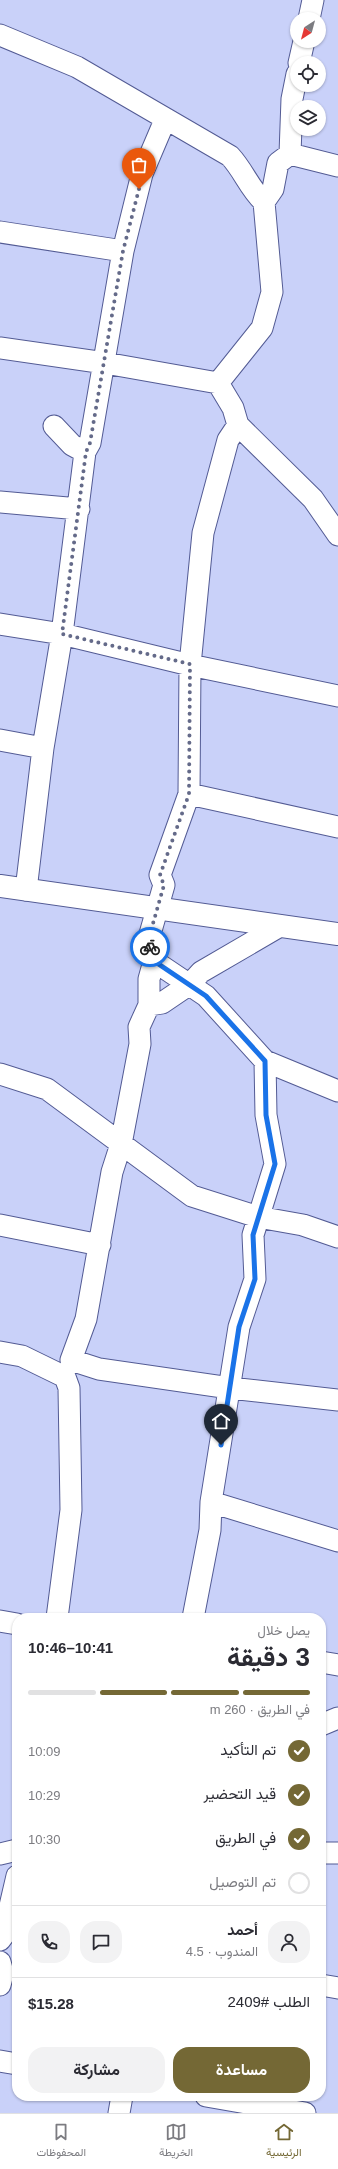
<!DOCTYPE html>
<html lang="ar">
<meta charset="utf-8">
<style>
:root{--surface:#fff;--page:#f2f2f3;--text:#2b2b33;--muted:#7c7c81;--line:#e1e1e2;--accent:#746835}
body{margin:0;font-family:Arial,Vazirmatn,sans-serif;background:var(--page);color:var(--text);direction:rtl;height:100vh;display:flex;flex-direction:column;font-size:15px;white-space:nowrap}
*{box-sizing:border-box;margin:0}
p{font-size:13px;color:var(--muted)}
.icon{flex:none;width:22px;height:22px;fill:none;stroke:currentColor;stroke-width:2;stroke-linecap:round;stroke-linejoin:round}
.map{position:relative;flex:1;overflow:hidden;direction:ltr}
.panel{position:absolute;left:12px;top:1613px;width:314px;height:488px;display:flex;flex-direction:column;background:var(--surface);border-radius:16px;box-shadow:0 1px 3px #0004;direction:rtl}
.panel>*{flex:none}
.needle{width:26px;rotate:216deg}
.fabs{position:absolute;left:290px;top:12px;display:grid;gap:8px}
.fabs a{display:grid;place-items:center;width:36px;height:36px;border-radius:50%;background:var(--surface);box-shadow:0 1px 3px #0004;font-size:20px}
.pin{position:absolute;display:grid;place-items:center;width:34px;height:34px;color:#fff;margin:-41px -17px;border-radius:50% 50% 50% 0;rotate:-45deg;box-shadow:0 0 4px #0007}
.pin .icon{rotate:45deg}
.courier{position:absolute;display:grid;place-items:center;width:40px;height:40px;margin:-20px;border:3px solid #1a73e8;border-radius:50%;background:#fff;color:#222;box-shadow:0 1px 5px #0007}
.head em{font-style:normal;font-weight:700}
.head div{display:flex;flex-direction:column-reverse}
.head{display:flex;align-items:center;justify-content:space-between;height:68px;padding:0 16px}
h1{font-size:26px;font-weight:700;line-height:30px}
.bar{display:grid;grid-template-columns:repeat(4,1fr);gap:6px 4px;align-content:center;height:48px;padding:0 16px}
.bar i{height:5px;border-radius:3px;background:var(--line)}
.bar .current{background:var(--accent)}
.bar p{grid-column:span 4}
.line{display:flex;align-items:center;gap:10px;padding:0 16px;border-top:1px solid var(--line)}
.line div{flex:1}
.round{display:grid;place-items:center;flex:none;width:42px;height:42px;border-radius:16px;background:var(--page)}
ol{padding:0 16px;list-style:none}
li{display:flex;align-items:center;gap:12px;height:44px}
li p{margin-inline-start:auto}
li .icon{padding:4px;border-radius:50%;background:var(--accent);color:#fff;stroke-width:4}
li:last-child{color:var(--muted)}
li i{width:22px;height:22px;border:2px solid var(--line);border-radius:50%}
.button{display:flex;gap:8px;margin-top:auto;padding:8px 16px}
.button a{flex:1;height:46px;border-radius:16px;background:var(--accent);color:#fff;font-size:16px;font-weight:700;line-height:46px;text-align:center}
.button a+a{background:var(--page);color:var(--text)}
.menu{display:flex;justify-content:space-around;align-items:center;height:56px;border-top:1px solid var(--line);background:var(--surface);font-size:11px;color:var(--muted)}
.menu a{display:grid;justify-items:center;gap:2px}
.menu .current{color:var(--accent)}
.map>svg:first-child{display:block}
</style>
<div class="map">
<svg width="338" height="2113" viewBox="0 0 338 2113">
<rect width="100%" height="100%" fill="#c9d1f9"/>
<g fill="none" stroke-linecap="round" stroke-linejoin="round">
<g stroke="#535b94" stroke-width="23">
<path id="minor" d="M309,19L313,0
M0,35L77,67L230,156C244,171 249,188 264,202
M299,63L304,41
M290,154L338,166
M0,232L123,251
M0,348L105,363L218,383L233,408L238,425L313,499L338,535
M218,383L262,328L272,292L264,202L273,189L278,163L290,154L292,99L297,74
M238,425L228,440L203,533L190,665L189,794L160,875L164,885L148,941L154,961L149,979V1005L139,1027L140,1044L121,1144L112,1172L86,1319L71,1360L99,1369L230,1388L338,1400
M54,426L72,445L85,452
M0,502L79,509
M0,624L62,634L190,665L338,696
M0,740L43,748
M189,794L338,827
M26,890L43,748L62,634L85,452L90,443L123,251L142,174L165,120
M154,961L206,996L265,1061L338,1091
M149,1005L162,1003L190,984L201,972L280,926
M0,1074L47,1089L192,1196L258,1217L303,1225L338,1237
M0,1225L100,1245
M0,1352L22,1356L65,1377L69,1388L71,1510L57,1618
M211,1502L239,1327L255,1279L253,1235L275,1164L266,1115L265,1061
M193,1618L210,1530L211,1502L338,1541
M0,1621L17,1624
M321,1662L338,1665
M321,1725L338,1718
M321,1853H338
M0,1854L17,1850
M0,1940L3,1936L17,1876
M0,1962L3,1973L0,1985
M321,1985L338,1988
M0,2061L17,2064
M206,2096L305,2113
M119,2113L122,2096"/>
</g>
<g stroke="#535b94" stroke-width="24">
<path id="major" d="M0,886L338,934"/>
</g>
<use href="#minor" stroke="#fff" stroke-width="21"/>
<use href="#major" stroke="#fff" stroke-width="22"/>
</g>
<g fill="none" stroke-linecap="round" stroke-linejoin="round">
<path stroke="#646a89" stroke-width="4" stroke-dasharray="0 7.2" d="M139,189L123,251L90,443L86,452L62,634L190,664L189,794L160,875L164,885L148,941L150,947"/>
<path stroke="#1a73e8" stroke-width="5" d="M150,947L154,961L206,996L265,1061L266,1115L275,1164L253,1235L255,1279L239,1327L221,1445"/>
</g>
</svg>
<div class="fabs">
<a><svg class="needle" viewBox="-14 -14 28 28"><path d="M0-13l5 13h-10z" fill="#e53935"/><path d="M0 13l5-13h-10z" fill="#7c7c81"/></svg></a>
<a><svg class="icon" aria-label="locate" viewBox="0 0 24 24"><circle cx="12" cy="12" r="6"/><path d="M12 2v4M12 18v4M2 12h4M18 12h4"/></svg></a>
<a><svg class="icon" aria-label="layers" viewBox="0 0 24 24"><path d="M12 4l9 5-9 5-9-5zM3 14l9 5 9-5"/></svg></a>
</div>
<div class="pin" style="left:139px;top:189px;background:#ea580c"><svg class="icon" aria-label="bag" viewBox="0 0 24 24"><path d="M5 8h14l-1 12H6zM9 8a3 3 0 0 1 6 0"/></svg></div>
<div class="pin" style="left:221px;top:1445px;background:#1f2937"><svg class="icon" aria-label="home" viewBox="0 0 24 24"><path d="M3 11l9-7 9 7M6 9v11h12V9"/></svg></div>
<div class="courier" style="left:150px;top:947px"><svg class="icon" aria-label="bike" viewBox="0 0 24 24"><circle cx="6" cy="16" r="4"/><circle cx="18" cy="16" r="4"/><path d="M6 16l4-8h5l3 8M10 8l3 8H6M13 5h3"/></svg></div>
<section class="panel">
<div class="head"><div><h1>3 دقيقة</h1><p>يصل خلال</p></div><em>10:41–10:46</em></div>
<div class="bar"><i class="current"></i><i class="current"></i><i class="current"></i><i></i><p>في الطريق · 260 m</p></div>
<ol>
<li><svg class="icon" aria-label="check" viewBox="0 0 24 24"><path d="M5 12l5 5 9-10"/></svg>تم التأكيد<p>10:09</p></li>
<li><svg class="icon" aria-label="check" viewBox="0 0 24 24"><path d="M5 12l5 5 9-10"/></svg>قيد التحضير<p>10:29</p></li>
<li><svg class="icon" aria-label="check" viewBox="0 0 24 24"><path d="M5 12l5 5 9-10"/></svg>في الطريق<p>10:30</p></li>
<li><i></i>تم التوصيل</li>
</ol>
<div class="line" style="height:72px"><a class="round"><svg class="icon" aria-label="person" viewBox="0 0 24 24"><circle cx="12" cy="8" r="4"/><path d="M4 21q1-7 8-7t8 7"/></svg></a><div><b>أحمد</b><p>المندوب · 4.5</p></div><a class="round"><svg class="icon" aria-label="chat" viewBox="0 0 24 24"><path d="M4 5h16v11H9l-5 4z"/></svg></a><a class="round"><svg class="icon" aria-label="phone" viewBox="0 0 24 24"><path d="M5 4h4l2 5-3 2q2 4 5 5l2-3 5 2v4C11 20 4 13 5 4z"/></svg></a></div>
<div class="line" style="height:52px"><div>الطلب #2409</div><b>$15.28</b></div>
<div class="button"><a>مساعدة</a><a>مشاركة</a></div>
</section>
</div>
<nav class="menu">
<a class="current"><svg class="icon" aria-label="home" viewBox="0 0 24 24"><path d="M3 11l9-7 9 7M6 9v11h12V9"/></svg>الرئيسية</a>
<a><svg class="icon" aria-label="map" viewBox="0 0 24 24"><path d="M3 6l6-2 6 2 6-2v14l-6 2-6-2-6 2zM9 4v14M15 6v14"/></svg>الخريطة</a>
<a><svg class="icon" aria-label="saved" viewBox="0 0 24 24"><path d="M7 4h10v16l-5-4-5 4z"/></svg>المحفوظات</a>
</nav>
